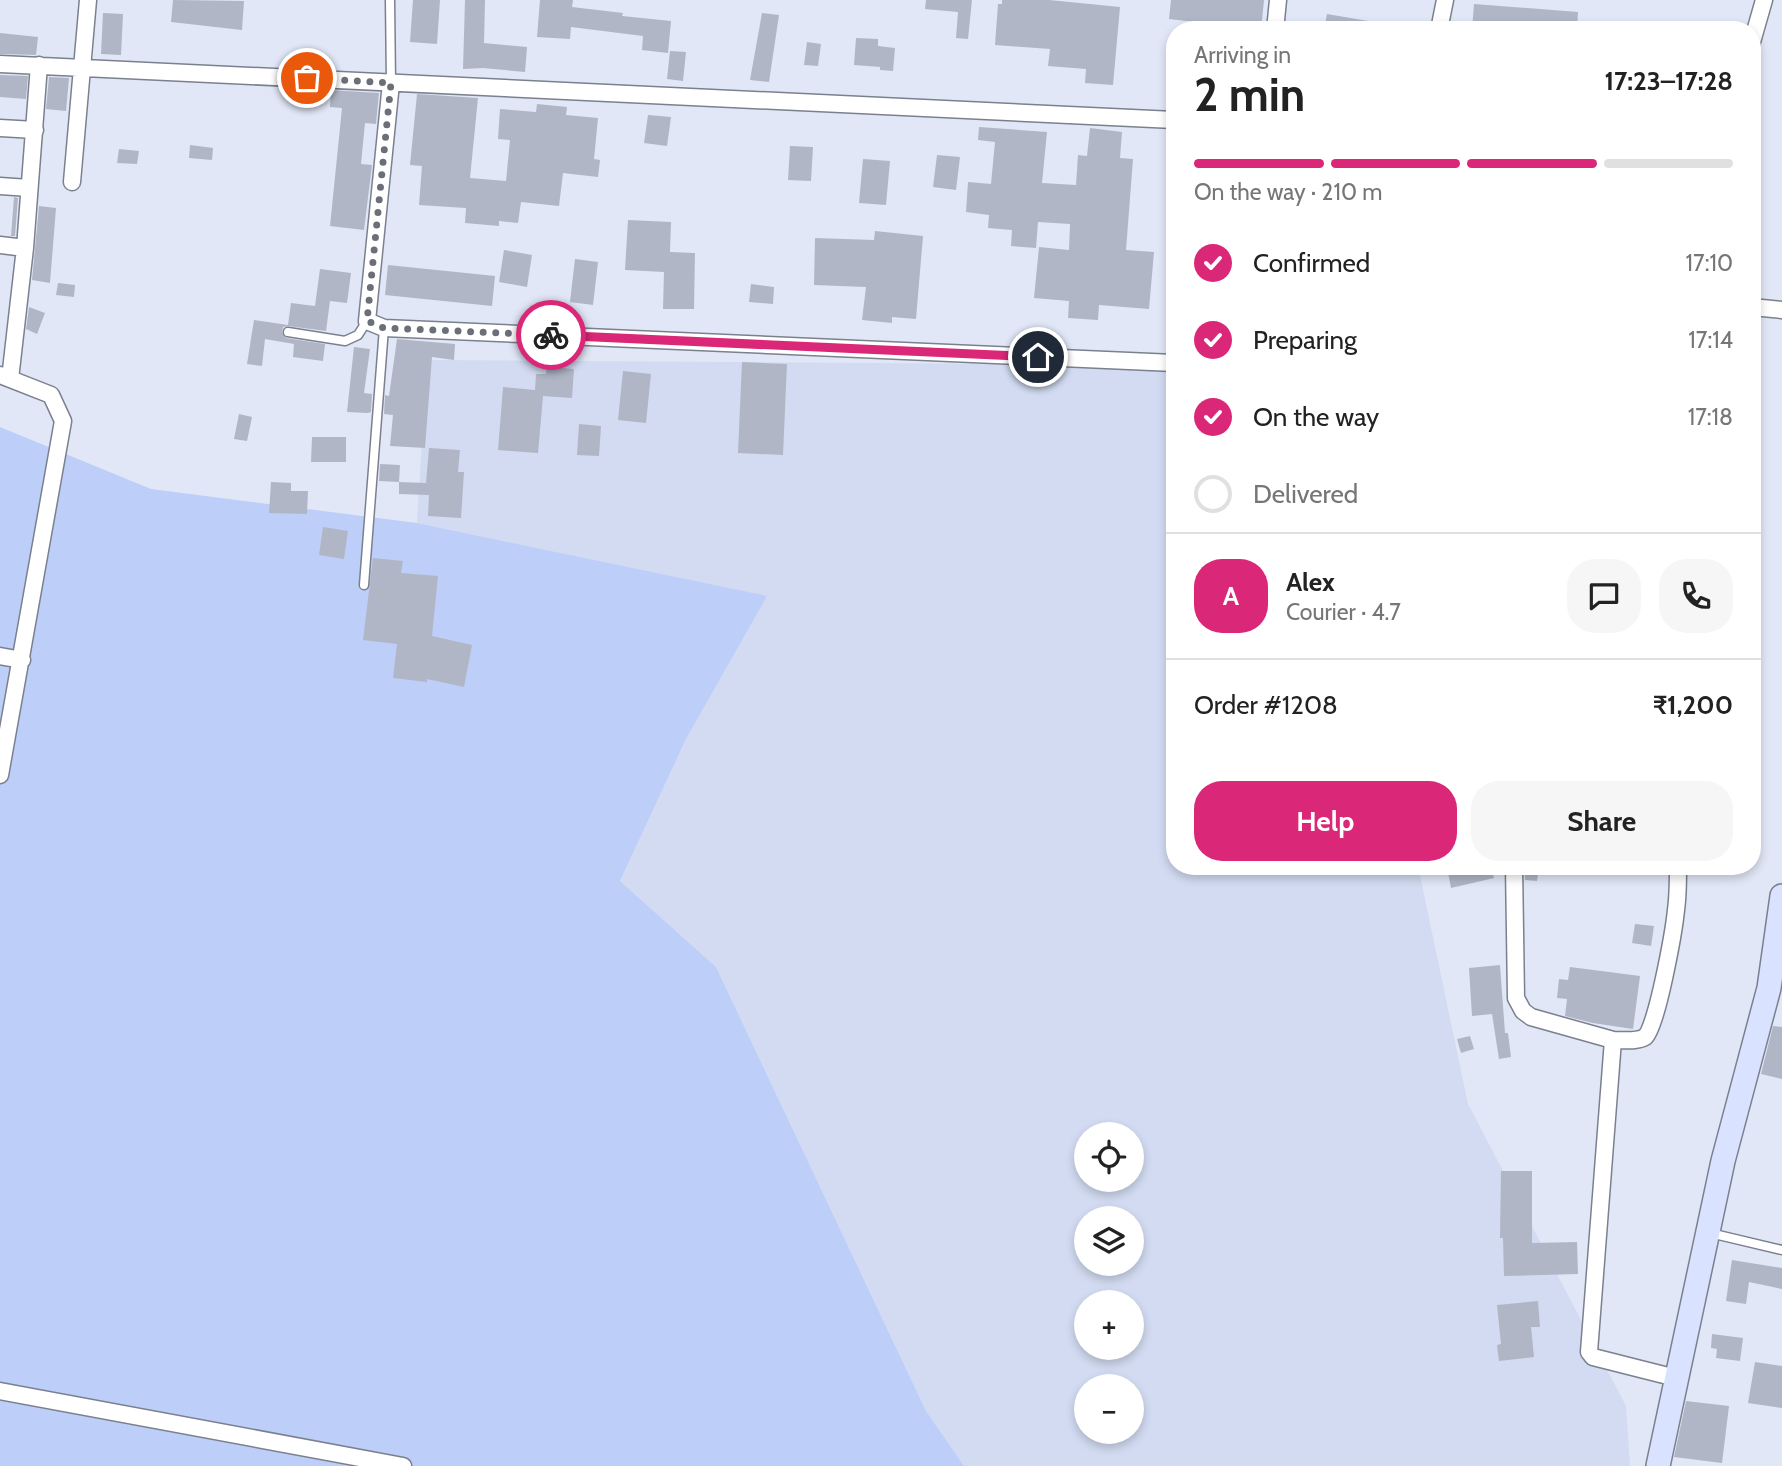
<!DOCTYPE html>
<meta charset="utf-8">
<style>
:root{--surface:#fff;--page:#f6f6f6;--text:#222;--muted:#767676;--line:#e0e0e0;--accent:#db2777}
body{margin:0;font-family:Cabin,sans-serif;background:var(--page);color:var(--text);height:100vh;display:flex;flex-direction:column;font-size:26px;white-space:nowrap}
*{box-sizing:border-box;margin:0}
p{font-size:23px;color:var(--muted)}
.icon{flex:none;width:38px;height:38px;fill:none;stroke:currentColor;stroke-width:2;stroke-linecap:round;stroke-linejoin:round}
.map{position:relative;flex:1;overflow:hidden}
.panel{position:absolute;left:1166px;top:21px;width:595px;height:854px;display:flex;flex-direction:column;background:var(--surface);border-radius:28px;box-shadow:0 4px 10px #0003}
.panel>*{flex:none}
.tools{position:absolute;left:1074px;top:1122px;display:grid;gap:14px}
.tools a{display:grid;place-items:center;width:70px;height:70px;border-radius:50%;background:var(--surface);box-shadow:0 4px 10px #0003;font-size:35px}
.pin{position:absolute;display:grid;place-items:center;width:60px;height:60px;color:#fff;margin:-30px;border:4px solid #fff;border-radius:50%;box-shadow:0 2px 7px #0007}
.courier{position:absolute;display:grid;place-items:center;width:70px;height:70px;margin:-35px;border:5px solid #db2777;border-radius:50%;background:#fff;color:#222;box-shadow:0 2px 9px #0007}
.head em{font-style:normal;font-weight:800}
.head div{display:flex;flex-direction:column-reverse}
.head{display:flex;align-items:center;justify-content:space-between;height:119px;padding:0 28px}
h1{font-size:46px;font-weight:800;line-height:52px}
.bar{display:grid;grid-template-columns:repeat(4,1fr);gap:10px 7px;align-content:center;height:84px;padding:0 28px}
.bar i{height:9px;border-radius:5px;background:var(--line)}
.bar .on{background:var(--accent)}
.bar p{grid-column:span 4}
.line{display:flex;align-items:center;gap:18px;padding:0 28px;border-top:2px solid var(--line)}
.line div{flex:1}
.round{display:grid;place-items:center;flex:none;width:74px;height:74px;border-radius:28px;background:var(--page)}
ol{padding:0 28px;list-style:none}
li{display:flex;align-items:center;gap:21px;height:77px}
li p{margin-inline-start:auto}
li .icon{padding:7px;border-radius:50%;background:var(--accent);color:#fff;stroke-width:4}
li:last-child{color:var(--muted)}
li i{width:38px;height:38px;border:4px solid var(--line);border-radius:50%}
.button{display:flex;gap:14px;margin-top:auto;padding:14px 28px}
.button a{flex:1;height:80px;border-radius:28px;background:var(--accent);color:#fff;font-size:28px;font-weight:800;line-height:80px;text-align:center}
.button a+a{background:var(--page);color:var(--text)}
.map>svg:first-child{display:block}
</style>
<div class="map">
<svg width="1782" height="1466" viewBox="0 0 1782 1466">
<rect width="100%" height="100%" fill="#e1e7f7"/>
<path fill="#d2dbf1" fill-rule="evenodd" d="M427,360L1174,365V866H1418L1468,1104L1626,1406L1630,1466H964L926,1411L716,967L620,881L686,739L766,596L417,523ZM1087,1134H1132V1180H1087ZM1087,1218H1132V1264H1087ZM1087,1302H1132V1348H1087ZM1087,1386H1132V1432H1087Z"/>
<path fill="#bdcef8" d="M0,427L151,489L417,523L767,596L686,739L620,881L716,967L926,1411L964,1466H0Z"/>
<path fill="#b0b6c5" d="M173,0L244,1L242,30L171,22Z
M413,0H440L437,44L410,42Z
M465,0H485L484,43L527,47L525,72L483,68L463,69Z
M540,0H573L572,7L623,13L622,16L671,21L668,53L642,50L643,36L571,27L570,39L537,37Z
M926,0H972L968,39L956,38L958,12L925,9Z
M1002,0H1049L1120,7L1113,85L1085,83L1086,69L1048,66L1050,49L995,45L998,4H1002Z
M1171,0H1264L1261,30H1195V22L1169,19Z
M1474,4L1578,12L1577,30H1472Z
M103,13L123,14L121,55L101,54Z
M762,13L779,15L769,82L750,80Z
M1327,14L1380,23V30H1324Z
M0,33L38,37L36,55L0,54Z
M856,38L878,39V46L895,48L893,71L880,70V67L854,65Z
M807,42L821,44L818,66L804,65Z
M670,51L686,52L683,81L667,79Z
M0,75L28,76L26,99L0,97Z
M49,77L69,78L66,111L46,109Z
M331,90L379,93L376,124L365,123L361,164L372,165L364,230L330,226L342,108L330,107Z
M417,94L478,98L470,178L506,181L510,140L498,139L500,109L536,112L537,104L567,107L566,115L598,118L594,159L600,160L598,177L563,173L559,206L521,202L518,223L499,221V226L465,223L466,208L419,205L422,166L410,165Z
M648,115L671,117L667,146L644,143Z
M979,127L1047,132L1042,183L1076,185L1078,155L1087,156L1090,128L1122,132L1120,158L1133,159L1126,250L1154,252L1149,309L1099,305L1098,320L1068,318L1069,301L1034,298L1039,247L1069,250L1070,224L1038,222L1036,248L1011,246L1012,230L988,228L989,215L966,212L968,182L991,184L995,142L978,140Z
M190,145L213,148L212,160L189,158Z
M790,146L813,147L811,181L788,180Z
M119,149L139,151L137,164L117,163Z
M937,155L960,157L956,190L933,187Z
M863,159L890,161L886,205L859,203Z
M14,197L18,198L15,236H11Z
M39,206L56,208L50,283L32,280Z
M628,220L671,222L670,252L695,253L694,309H663L664,272L625,270Z
M875,231L923,236L916,319L892,317V323L862,320L866,287L814,285L815,238L874,240Z
M504,250L532,255L527,287L499,282Z
M575,259L598,262L593,305L570,302Z
M388,265L495,276L492,306L385,295Z
M320,269L351,273L347,303L330,301L326,331L288,326L283,327L282,332L286,338L325,344L323,361L293,357L294,344L265,339L262,366L247,364L254,320L288,325L291,303L315,306Z
M58,283L75,285L74,297L56,295Z
M751,284L774,287L773,304L749,302Z
M29,307L45,313L37,334L26,329Z
M397,339L455,344L454,360L432,357L425,448L390,446L393,415L384,414L385,395L389,396Z
M354,347L370,349L364,393L372,394L371,412L368,413L347,412Z
M742,362L787,364L783,455L738,453Z
M547,367L574,369L572,398L543,396L538,453L498,450L503,387L535,390L536,374H546Z
M623,371L651,374L646,423L618,420Z
M239,414L252,417L247,441L234,439Z
M579,424L601,426L599,456L577,455Z
M312,437H346V462H311Z
M429,448L460,450L458,472H464L461,518L428,516L429,495L399,494V482L426,483Z
M380,464L400,465L399,482L379,481Z
M271,482L291,483V491H308L307,514L269,513Z
M323,527L348,531L344,559L319,555Z
M373,558L403,561L401,573L438,576L432,636L472,645L464,687L427,679V682L393,678L397,644L363,640Z
M1472,866H1491L1494,878L1451,888L1448,872Z
M1525,866H1539L1537,881L1525,880Z
M1635,924L1654,926L1651,946L1632,943Z
M1500,965L1505,1033H1508L1511,1057L1499,1059L1492,1014L1472,1016L1469,968Z
M1570,967L1640,976L1633,1029L1593,1023L1565,1016L1567,999L1557,998L1559,979L1568,980Z
M1773,1026L1782,1027V1079L1761,1074Z
M1470,1036L1474,1049L1461,1053L1457,1039Z
M1501,1171H1532V1243L1577,1242L1578,1274L1504,1276L1503,1238H1500Z
M1732,1260L1782,1268V1289L1749,1282L1746,1304L1726,1301Z
M1538,1301L1540,1327H1531L1534,1357L1499,1361L1497,1345L1501,1344L1497,1305Z
M1712,1334L1743,1338L1740,1361L1716,1358L1717,1349L1711,1348Z
M1755,1362L1782,1366V1408L1748,1403Z
M1686,1401L1729,1406L1722,1463L1674,1457Z"/>
<g fill="none" stroke-linecap="round" stroke-linejoin="round">
<g stroke="#7a808e" stroke-width="11">
<path id="lane" d="M390,0L391,83
M288,332L345,341L358,335L367,321
M364,585L384,328
M1710,1233L1782,1250"/>
</g>
<g stroke="#7a808e" stroke-width="19">
<path id="street" d="M1275,30L1278,0
M1439,30L1445,0
M1752,42L1764,0
M0,64L1174,120
M391,83L367,321L384,328L1174,363
M0,128L35,130
M72,182L88,0
M0,186L29,188
M0,245L25,248
M1752,307L1782,310
M0,375L51,395L63,421L0,775
M10,379L25,248L39,65
M0,656L22,660
M1514,866L1516,998L1523,1011L1531,1017L1613,1040L1589,1352L1593,1357L1676,1378
M1613,1040C1622,1040 1637,1042 1645,1037C1657,1027 1674,930 1676,910C1678,896 1678,881 1678,866
M0,1391L403,1466"/>
</g>
<g stroke="#7a808e" stroke-width="26">
<path id="secondary" d="M1658,1466L1723,1161L1769,988L1782,896"/>
</g>
<use href="#lane" stroke="#fff" stroke-width="8"/>
<use href="#street" stroke="#fff" stroke-width="16"/>
<use href="#secondary" stroke="#d9e2fe" stroke-width="23"/>
</g>
<g fill="none" stroke-linecap="round" stroke-linejoin="round">
<path stroke="#6b6f78" stroke-width="7" stroke-dasharray="0 12.6" d="M307,78L391,83L367,321L384,328L551,335"/>
<path stroke="#db2777" stroke-width="9" d="M551,335L1038,357"/>
</g>
</svg>
<div class="tools">
<a><svg class="icon" aria-label="locate" viewBox="0 0 24 24"><circle cx="12" cy="12" r="6"/><path d="M12 2v4M12 18v4M2 12h4M18 12h4"/></svg></a>
<a><svg class="icon" aria-label="layers" viewBox="0 0 24 24"><path d="M12 4l9 5-9 5-9-5zM3 14l9 5 9-5"/></svg></a>
<a>+</a>
<a>−</a>
</div>
<div class="pin" style="left:307px;top:78px;background:#ea580c"><svg class="icon" aria-label="bag" viewBox="0 0 24 24"><path d="M5 8h14l-1 12H6zM9 8a3 3 0 0 1 6 0"/></svg></div>
<div class="pin" style="left:1038px;top:357px;background:#1f2937"><svg class="icon" aria-label="home" viewBox="0 0 24 24"><path d="M3 11l9-7 9 7M6 9v11h12V9"/></svg></div>
<div class="courier" style="left:551px;top:335px"><svg class="icon" aria-label="bike" viewBox="0 0 24 24"><circle cx="6" cy="16" r="4"/><circle cx="18" cy="16" r="4"/><path d="M6 16l4-8h5l3 8M10 8l3 8H6M13 5h3"/></svg></div>
<section class="panel">
<div class="head"><div><h1>2 min</h1><p>Arriving in</p></div><em>17:23–17:28</em></div>
<div class="bar"><i class="on"></i><i class="on"></i><i class="on"></i><i></i><p>On the way · 210 m</p></div>
<ol>
<li><svg class="icon" aria-label="check" viewBox="0 0 24 24"><path d="M5 12l5 5 9-10"/></svg>Confirmed<p>17:10</p></li>
<li><svg class="icon" aria-label="check" viewBox="0 0 24 24"><path d="M5 12l5 5 9-10"/></svg>Preparing<p>17:14</p></li>
<li><svg class="icon" aria-label="check" viewBox="0 0 24 24"><path d="M5 12l5 5 9-10"/></svg>On the way<p>17:18</p></li>
<li><i></i>Delivered</li>
</ol>
<div class="line" style="height:126px"><b class="round" style="background:var(--accent);color:#fff">A</b><div><b>Alex</b><p>Courier · 4.7</p></div><a class="round"><svg class="icon" aria-label="chat" viewBox="0 0 24 24"><path d="M4 5h16v11H9l-5 4z"/></svg></a><a class="round"><svg class="icon" aria-label="phone" viewBox="0 0 24 24"><path d="M5 4h4l2 5-3 2q2 4 5 5l2-3 5 2v4C11 20 4 13 5 4z"/></svg></a></div>
<div class="line" style="height:91px"><div>Order #1208</div><b>₹1,200</b></div>
<div class="button"><a>Help</a><a>Share</a></div>
</section>
</div>
